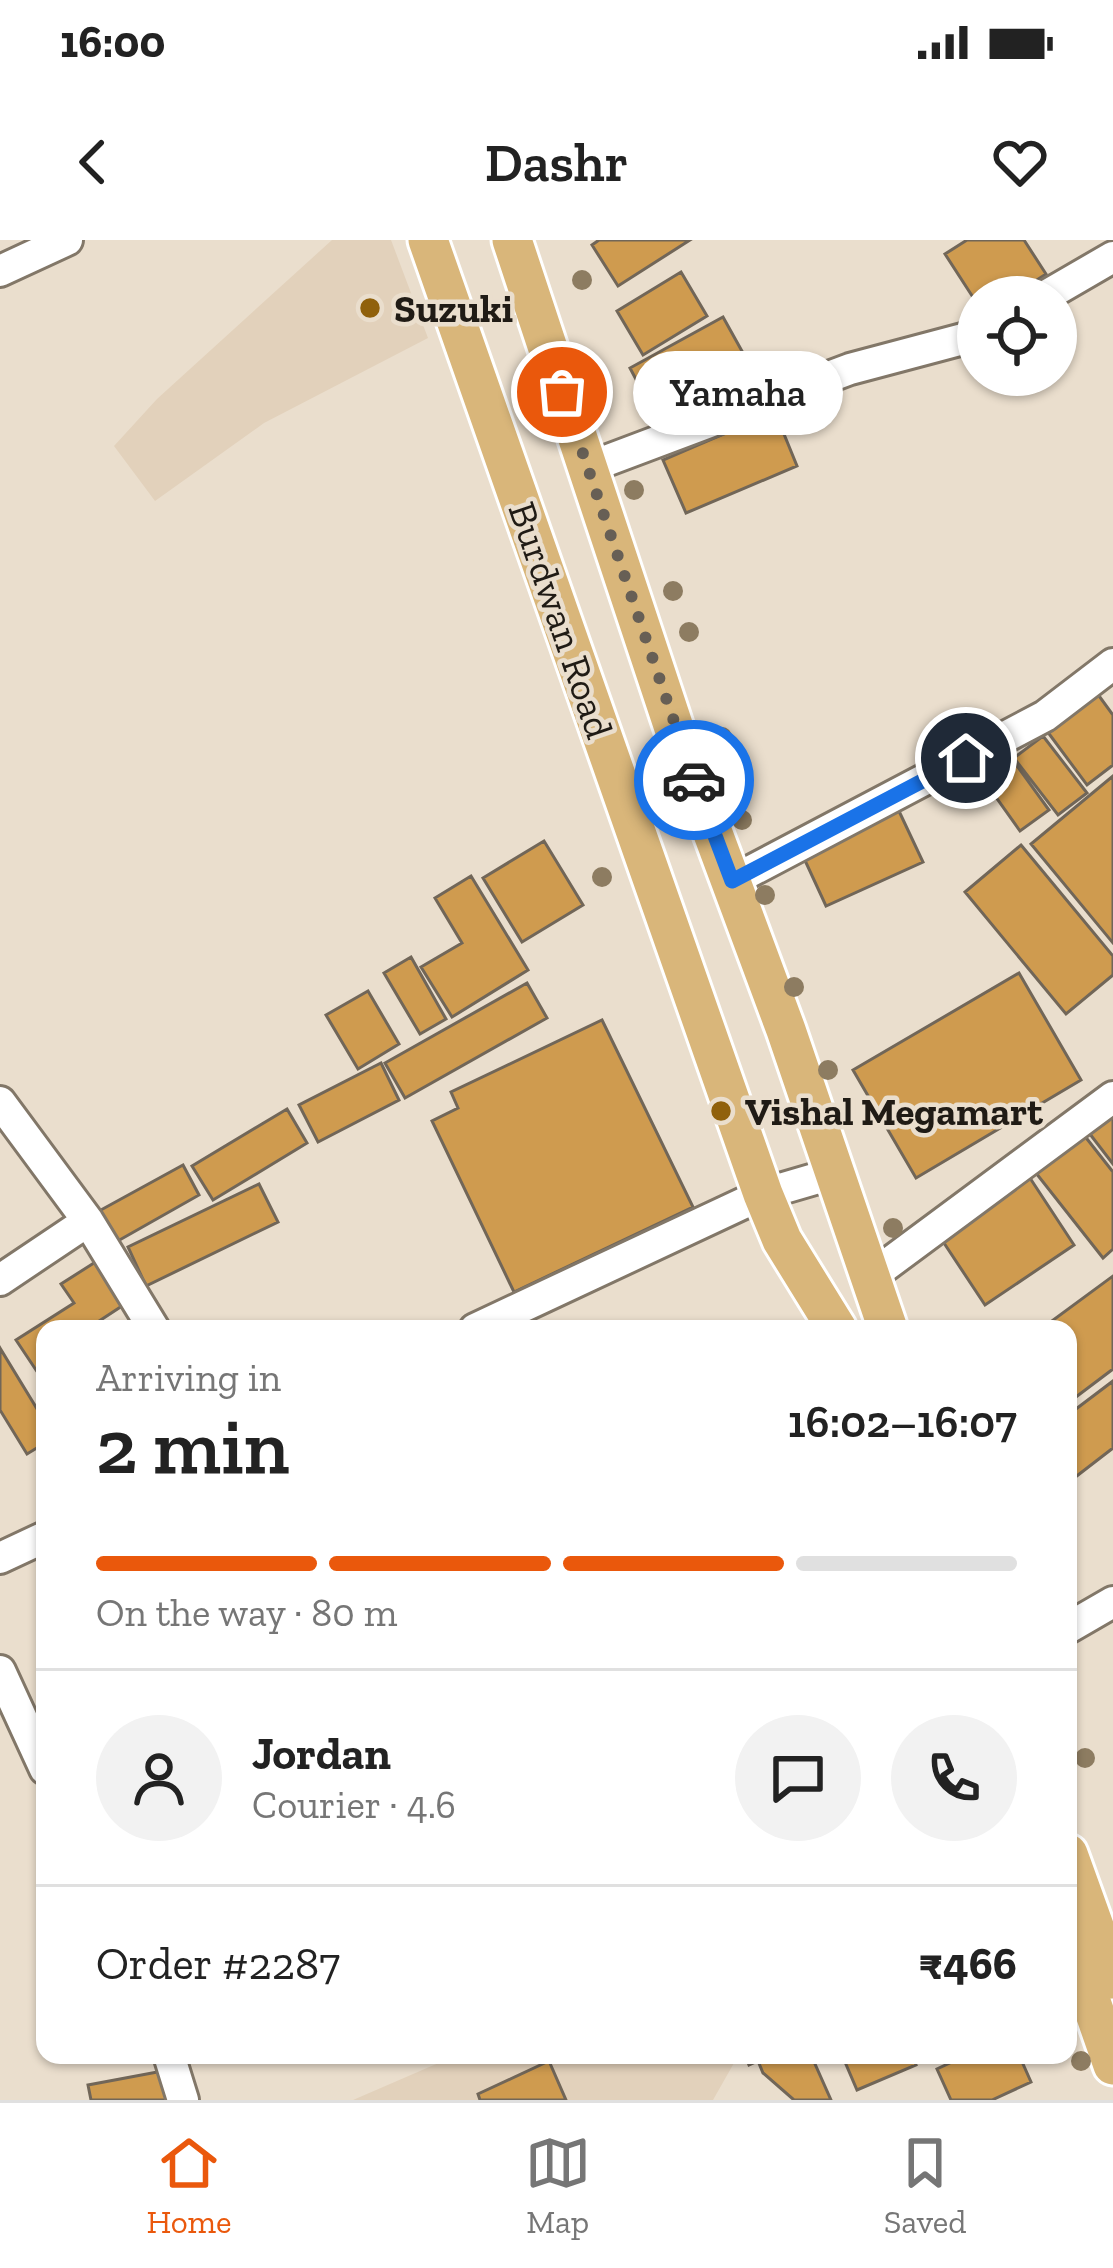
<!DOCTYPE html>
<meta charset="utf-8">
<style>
:root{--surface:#fff;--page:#f2f2f2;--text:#222;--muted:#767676;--line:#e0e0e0;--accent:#ea580c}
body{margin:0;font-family:"Zilla Slab",serif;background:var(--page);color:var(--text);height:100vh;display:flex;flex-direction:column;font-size:45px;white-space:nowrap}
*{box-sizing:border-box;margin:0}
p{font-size:39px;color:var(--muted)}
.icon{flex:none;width:66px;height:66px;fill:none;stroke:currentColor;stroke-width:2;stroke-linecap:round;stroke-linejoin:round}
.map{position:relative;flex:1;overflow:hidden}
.details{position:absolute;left:36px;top:1080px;width:1041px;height:744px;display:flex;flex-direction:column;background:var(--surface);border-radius:24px;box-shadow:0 3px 9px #0004}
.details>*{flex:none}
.tools{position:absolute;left:957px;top:36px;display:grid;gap:24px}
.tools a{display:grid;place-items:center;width:120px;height:120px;border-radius:50%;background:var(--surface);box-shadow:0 3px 9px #0004;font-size:60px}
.pin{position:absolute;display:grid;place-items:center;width:102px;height:102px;color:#fff;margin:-51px;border:6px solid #fff;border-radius:50%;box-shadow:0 3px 12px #0007}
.courier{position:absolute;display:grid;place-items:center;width:120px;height:120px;margin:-60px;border:9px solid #1a73e8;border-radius:50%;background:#fff;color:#222;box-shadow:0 3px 15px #0007}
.bubble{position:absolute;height:84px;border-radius:42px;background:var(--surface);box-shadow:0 3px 9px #0004;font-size:39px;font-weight:600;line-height:84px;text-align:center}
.summary em{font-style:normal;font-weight:600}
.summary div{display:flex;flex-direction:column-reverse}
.summary{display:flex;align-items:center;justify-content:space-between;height:204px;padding:0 60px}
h1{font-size:78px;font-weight:600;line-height:90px}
.bar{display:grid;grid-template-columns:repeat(4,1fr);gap:18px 12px;align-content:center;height:144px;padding:0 60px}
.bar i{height:15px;border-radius:9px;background:var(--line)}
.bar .on{background:var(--accent)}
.bar p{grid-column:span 4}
.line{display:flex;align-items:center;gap:30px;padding:0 60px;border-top:3px solid var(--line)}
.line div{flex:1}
.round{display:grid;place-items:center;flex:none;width:126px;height:126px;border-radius:63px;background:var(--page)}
.status{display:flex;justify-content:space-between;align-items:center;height:84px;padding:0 60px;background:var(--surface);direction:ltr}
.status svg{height:33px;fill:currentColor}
header{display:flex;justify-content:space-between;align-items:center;height:156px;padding:0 60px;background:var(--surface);font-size:54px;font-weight:600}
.menu{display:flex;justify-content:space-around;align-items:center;height:168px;border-top:3px solid var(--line);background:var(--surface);font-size:33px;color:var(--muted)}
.menu a{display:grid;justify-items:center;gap:6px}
.menu .on{color:var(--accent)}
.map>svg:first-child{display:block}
</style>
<div class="status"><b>16:00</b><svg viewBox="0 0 49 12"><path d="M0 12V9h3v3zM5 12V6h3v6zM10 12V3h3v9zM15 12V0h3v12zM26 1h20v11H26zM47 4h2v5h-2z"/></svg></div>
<header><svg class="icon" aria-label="back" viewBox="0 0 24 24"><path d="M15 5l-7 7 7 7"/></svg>Dashr<svg class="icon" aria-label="heart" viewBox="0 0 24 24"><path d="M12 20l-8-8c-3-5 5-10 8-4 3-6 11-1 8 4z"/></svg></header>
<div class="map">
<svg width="1113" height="1860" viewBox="0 0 1113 1860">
<rect width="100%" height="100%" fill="#eadecd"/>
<path fill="#e2d1bb" d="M332,0H391L428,98L264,183L155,261L114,206L157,159Z
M457,1815H730L734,1823L713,1860H353Z"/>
<path fill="#cf9b4f" stroke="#716658" stroke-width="3" d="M599,0H690L618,46L592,5Z
M967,0H1024L1046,34L1011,57H978V65L945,14Z
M681,32L707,76L643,115L617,71Z
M723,77L753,131L658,181L630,128Z
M775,172L797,226L686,273L663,220Z
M1094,449L1113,475V525L1087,545L1044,487Z
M1043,496L1087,553L1058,575L1014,518Z
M1004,508L1049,570L1020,591L976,529Z
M1113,536V703L1031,604Z
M898,569L923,622L826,666L802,614Z
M544,601L583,665L522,702L483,638Z
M1021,605L1113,716V735L1066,774L965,652Z
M471,636L528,730L452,777L421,727L462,703L435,658Z
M411,717L446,779L420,794L384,733Z
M1019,733L1081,840L916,938L853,830Z
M527,743L547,778L405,858L385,823Z
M368,751L399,804L358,829L326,775Z
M602,780L693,967L514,1052L432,881L458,868L451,852Z
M381,823L399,860L318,902L299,865Z
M1113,868V924L1086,889Z
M287,869L307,903L213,960L192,926Z
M1080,890L1113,932V1009L1103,1018L1032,928Z
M183,925L199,955L116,1002L99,971Z
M1028,935L1074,1005L985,1065L938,994Z
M259,944L278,982L146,1046L128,1007Z
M97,1021L125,1064L87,1089H45V1137L42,1139L16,1100L74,1063L61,1044Z
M1113,1036V1129L1068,1163V1089H1041Z
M0,1108L45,1182V1203L27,1214L0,1170Z
M1113,1141V1208L1069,1242L1068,1219L1073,1216L1068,1210V1175Z
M745,1815H811L831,1860H794L763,1833L758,1821L749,1825Z
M842,1815H912L916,1825L857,1850Z
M967,1815H1019L1031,1842L992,1860H951L937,1829Z
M549,1821L566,1860H480L478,1854Z
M168,1830L173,1860H91L88,1845Z"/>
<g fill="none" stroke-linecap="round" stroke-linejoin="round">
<g stroke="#827768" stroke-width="36">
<path id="minor" d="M0,31L67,0
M1044,57L1113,17
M587,228L850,129L978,95
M732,641L1045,476L1113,424
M0,862L88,981L154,1089
M869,1038L1113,857
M0,1040L88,981
M475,1089L763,954L835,933
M0,1318L45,1297
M1068,1388L1113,1362
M0,1431L45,1529
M169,1815L183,1860"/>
</g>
<g stroke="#fff" stroke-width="45">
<path id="major" d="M428,0L763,954L782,1000L837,1089
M512,0L676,494L786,790L888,1089
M1068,1614L1113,1739
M1068,1696L1113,1825"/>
</g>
<use href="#minor" stroke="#fff" stroke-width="30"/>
<use href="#major" stroke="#d9b67a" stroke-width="39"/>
</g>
<g fill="#8d7c61">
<circle cx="582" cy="40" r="10"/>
<circle cx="634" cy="250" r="10"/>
<circle cx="673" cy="351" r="10"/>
<circle cx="689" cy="392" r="10"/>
<circle cx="722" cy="497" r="10"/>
<circle cx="742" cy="580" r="10"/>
<circle cx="602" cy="637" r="10"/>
<circle cx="765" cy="655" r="10"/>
<circle cx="794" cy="747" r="10"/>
<circle cx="828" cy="830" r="10"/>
<circle cx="893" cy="988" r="10"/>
<circle cx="1085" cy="1518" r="10"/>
<circle cx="1081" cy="1821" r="10"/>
</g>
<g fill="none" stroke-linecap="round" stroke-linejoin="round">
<path stroke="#675f55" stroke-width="12" stroke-dasharray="0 21.6" d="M562,152L694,540"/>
<path stroke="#1a73e8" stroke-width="15" d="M694,540L732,641L966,518"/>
</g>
<g fill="#90610c" stroke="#eadecd" stroke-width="4.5">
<circle cx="370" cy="68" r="12"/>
<circle cx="721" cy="871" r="12"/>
</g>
<g text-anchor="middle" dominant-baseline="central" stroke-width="9" stroke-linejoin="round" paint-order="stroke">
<g font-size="39" font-weight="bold" fill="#201b15" stroke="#eadecd" text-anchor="start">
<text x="394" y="68">Suzuki</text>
<text x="745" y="871">Vishal Megamart</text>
</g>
<g font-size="39" fill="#201b15" stroke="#eadecd">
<text transform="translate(561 380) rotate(71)">Burdwan Road</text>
</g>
</g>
</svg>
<div class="tools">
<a><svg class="icon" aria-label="locate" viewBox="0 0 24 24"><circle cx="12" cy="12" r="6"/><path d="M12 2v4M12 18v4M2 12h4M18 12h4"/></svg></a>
</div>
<div class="pin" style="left:562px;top:152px;background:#ea580c"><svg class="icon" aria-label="bag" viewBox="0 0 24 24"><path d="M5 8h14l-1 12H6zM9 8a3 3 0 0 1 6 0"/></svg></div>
<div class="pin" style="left:966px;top:518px;background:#1f2937"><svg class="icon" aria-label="home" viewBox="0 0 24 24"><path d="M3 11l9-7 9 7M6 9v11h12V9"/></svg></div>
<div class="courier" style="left:694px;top:540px"><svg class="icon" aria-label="car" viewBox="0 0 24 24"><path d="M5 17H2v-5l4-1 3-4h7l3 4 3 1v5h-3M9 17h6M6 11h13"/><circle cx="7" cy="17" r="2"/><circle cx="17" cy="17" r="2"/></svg></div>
<div class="bubble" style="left:633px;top:111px;width:210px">Yamaha</div>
<section class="details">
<div class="summary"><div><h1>2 min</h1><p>Arriving in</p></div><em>16:02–16:07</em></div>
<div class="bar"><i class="on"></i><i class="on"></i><i class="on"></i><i></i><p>On the way · 80 m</p></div>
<div class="line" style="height:216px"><a class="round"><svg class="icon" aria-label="person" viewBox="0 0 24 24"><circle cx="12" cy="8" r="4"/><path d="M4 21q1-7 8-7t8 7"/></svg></a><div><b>Jordan</b><p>Courier · 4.6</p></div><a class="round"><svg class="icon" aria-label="chat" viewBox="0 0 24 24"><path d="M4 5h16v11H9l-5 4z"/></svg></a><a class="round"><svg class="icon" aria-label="phone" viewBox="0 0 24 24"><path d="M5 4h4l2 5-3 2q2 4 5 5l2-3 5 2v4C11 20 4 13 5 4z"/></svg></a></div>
<div class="line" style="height:156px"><div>Order #2287</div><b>₹466</b></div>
</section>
</div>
<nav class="menu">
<a class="on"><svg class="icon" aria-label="home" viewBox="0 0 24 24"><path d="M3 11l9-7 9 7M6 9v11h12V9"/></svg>Home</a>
<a><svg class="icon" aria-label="map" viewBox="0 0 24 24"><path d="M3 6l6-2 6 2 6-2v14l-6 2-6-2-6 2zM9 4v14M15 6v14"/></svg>Map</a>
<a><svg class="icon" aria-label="saved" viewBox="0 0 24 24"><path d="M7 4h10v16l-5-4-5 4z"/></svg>Saved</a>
</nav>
